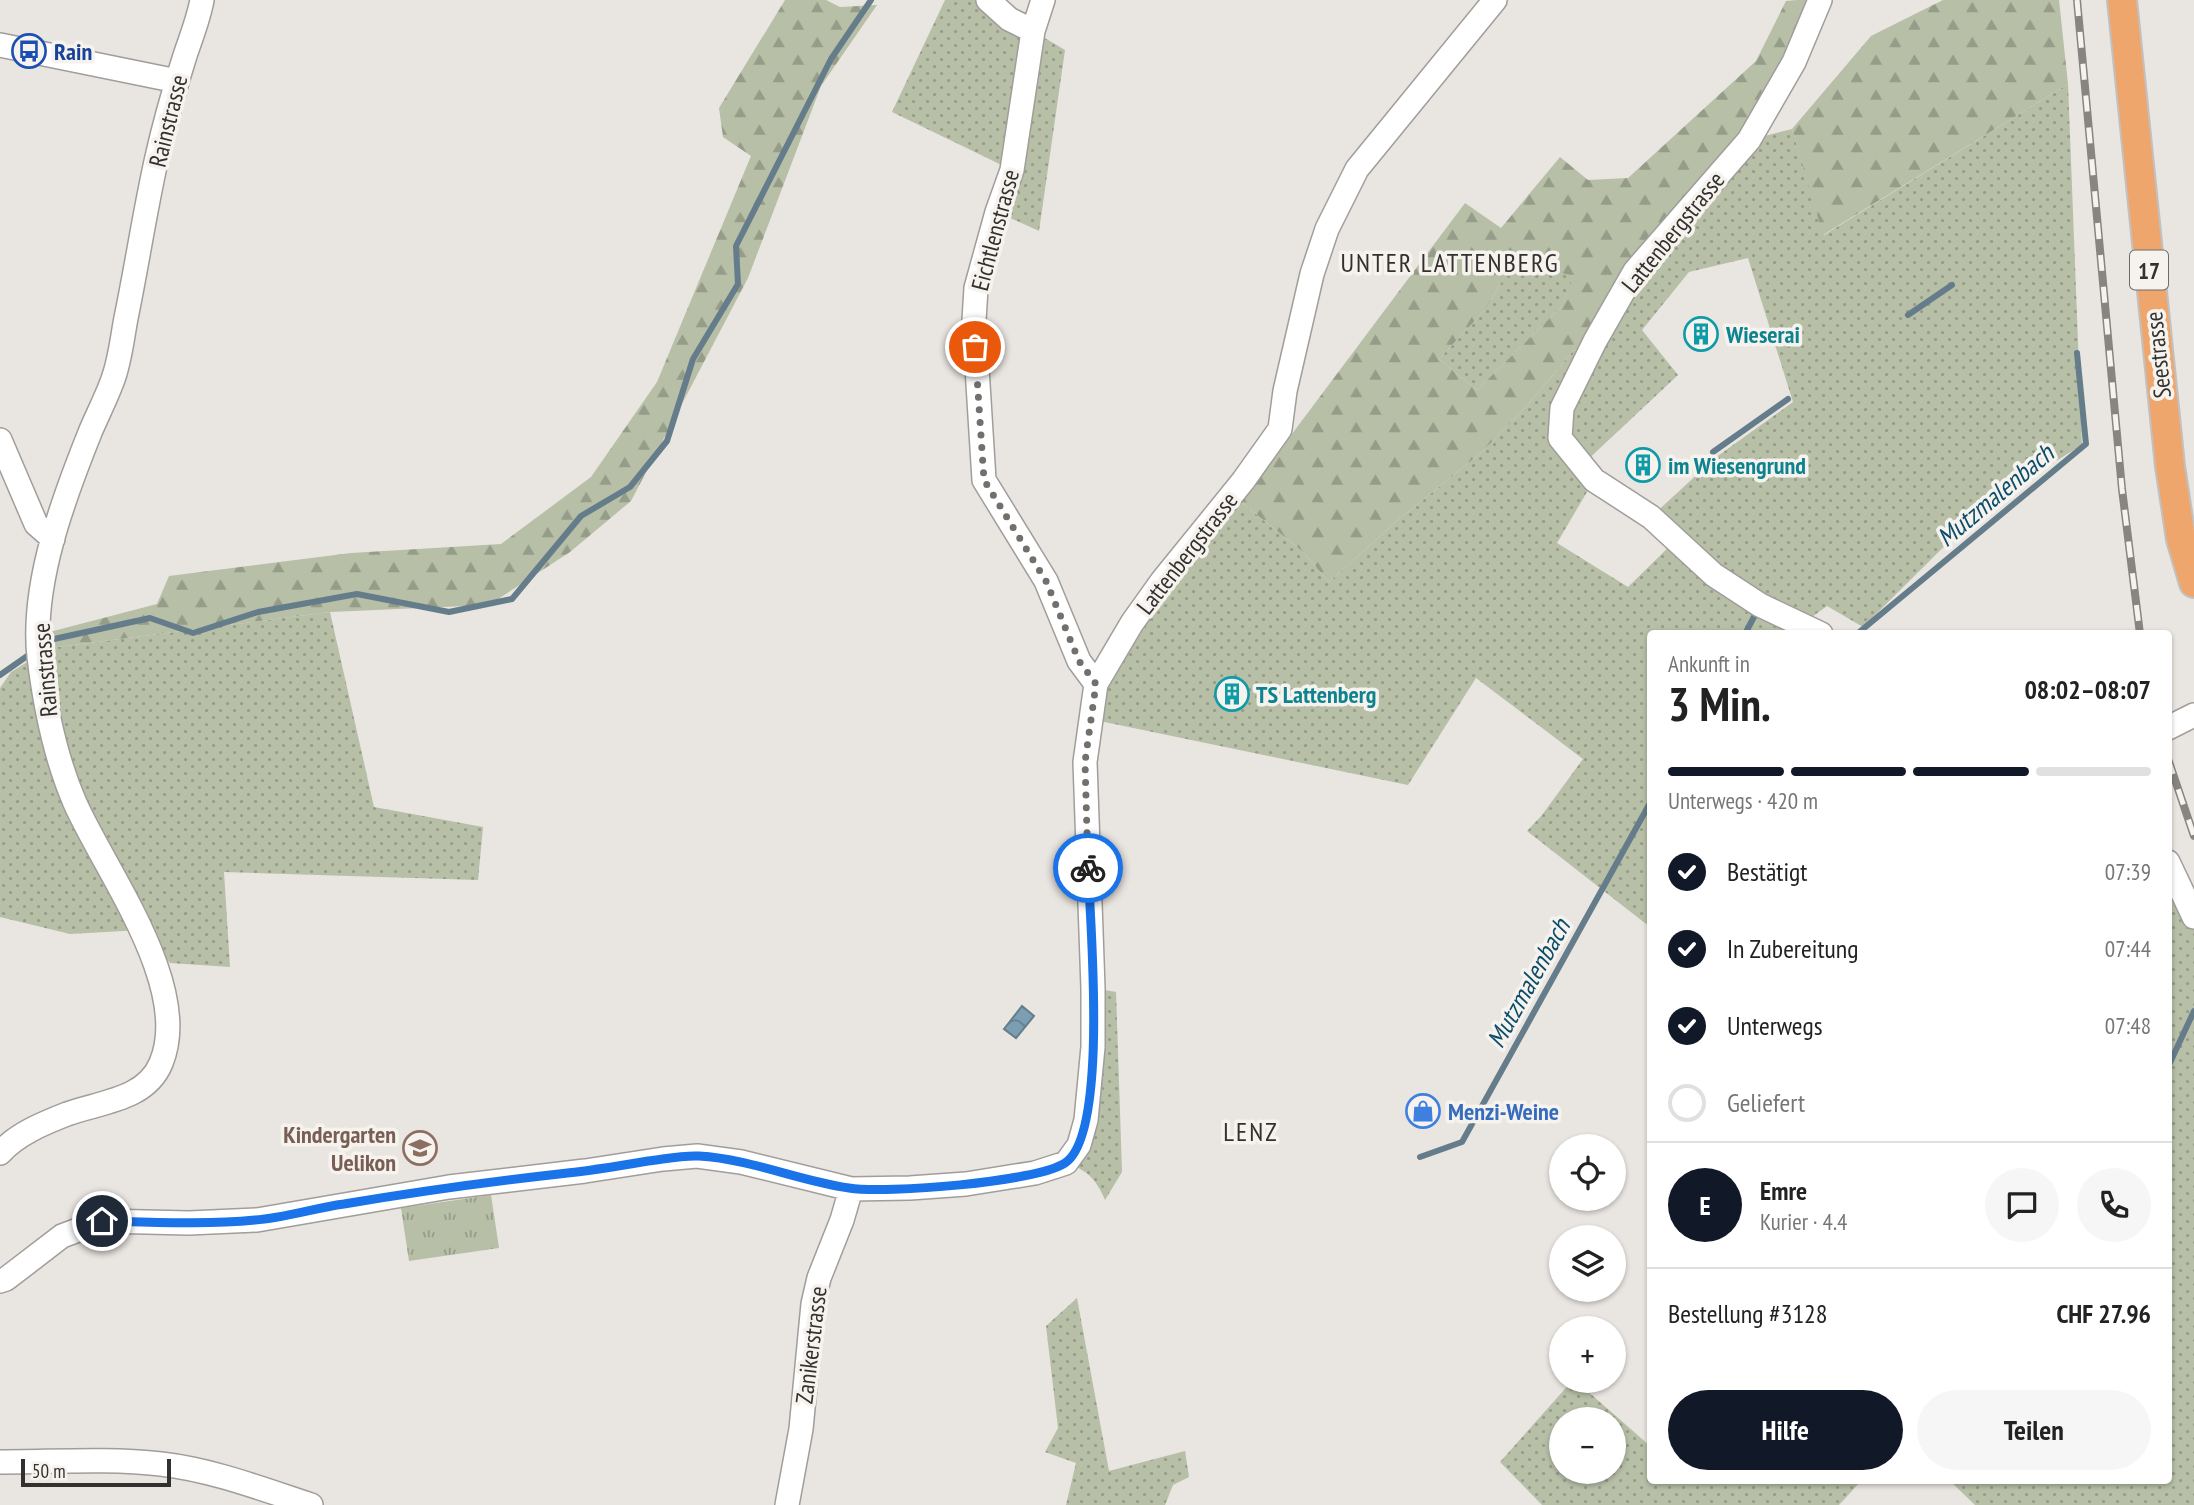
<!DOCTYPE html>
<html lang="de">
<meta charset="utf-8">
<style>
:root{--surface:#fff;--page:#f6f6f6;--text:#222;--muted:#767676;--line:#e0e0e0;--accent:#111827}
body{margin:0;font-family:"PT Sans Narrow",sans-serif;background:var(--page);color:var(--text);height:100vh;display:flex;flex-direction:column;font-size:26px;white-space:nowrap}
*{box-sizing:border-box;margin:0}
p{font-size:23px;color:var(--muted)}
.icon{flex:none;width:38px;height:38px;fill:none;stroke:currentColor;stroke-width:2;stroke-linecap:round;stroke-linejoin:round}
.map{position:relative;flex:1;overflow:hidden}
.details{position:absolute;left:1647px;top:630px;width:525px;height:854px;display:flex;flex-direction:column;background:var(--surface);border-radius:7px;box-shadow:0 2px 5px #0004}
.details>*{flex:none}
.buttons{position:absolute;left:1549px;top:1134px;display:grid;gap:14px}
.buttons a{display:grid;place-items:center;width:77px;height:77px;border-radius:50%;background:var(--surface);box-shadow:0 2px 5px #0004;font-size:35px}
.scale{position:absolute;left:21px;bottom:18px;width:150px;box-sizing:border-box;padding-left:7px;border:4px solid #32312f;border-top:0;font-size:19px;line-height:24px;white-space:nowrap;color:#32312f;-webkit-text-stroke:5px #f6f2ee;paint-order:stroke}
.pin{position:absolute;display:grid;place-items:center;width:60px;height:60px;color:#fff;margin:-30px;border:4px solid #fff;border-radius:50%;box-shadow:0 2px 7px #0007}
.courier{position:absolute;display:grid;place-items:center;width:70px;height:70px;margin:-35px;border:5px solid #1a73e8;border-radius:50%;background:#fff;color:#222;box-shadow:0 2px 9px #0007}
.headline em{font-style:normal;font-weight:700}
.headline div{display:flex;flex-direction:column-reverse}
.headline{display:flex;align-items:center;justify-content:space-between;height:119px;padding:0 21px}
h1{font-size:46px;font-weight:700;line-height:52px}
.bar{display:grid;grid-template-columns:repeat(4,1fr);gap:10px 7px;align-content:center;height:84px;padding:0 21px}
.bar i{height:9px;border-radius:5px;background:var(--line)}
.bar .active{background:var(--accent)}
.bar p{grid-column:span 4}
.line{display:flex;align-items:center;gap:18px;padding:0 21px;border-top:2px solid var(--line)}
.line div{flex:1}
.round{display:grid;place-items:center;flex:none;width:74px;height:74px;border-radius:37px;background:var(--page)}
ol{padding:0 21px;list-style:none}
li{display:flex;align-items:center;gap:21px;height:77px}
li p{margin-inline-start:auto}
li .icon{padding:7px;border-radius:50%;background:var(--accent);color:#fff;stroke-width:4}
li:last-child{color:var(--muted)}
li i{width:38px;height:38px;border:4px solid var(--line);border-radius:50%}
.button{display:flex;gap:14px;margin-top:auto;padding:14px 21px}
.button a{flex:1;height:80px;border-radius:42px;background:var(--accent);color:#fff;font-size:28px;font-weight:700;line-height:80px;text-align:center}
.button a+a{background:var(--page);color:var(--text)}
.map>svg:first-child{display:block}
</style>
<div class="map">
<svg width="2194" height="1505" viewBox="0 0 2194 1505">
<defs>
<pattern id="grass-dots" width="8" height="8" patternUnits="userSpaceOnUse" patternTransform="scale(1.75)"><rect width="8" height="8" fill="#b7bfa7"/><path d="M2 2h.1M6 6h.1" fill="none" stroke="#959c88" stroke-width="1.8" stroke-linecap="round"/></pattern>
<pattern id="forest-firs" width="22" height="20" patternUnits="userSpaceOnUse" patternTransform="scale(1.75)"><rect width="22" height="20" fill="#b7bfa7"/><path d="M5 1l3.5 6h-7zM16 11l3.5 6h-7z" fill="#959c88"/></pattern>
<pattern id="park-tufts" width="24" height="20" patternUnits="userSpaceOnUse" patternTransform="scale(1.75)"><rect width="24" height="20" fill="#b7bfa7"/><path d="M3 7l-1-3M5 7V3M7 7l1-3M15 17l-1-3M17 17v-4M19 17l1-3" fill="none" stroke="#959c88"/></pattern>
<pattern id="water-waves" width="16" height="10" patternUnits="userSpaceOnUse" patternTransform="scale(1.75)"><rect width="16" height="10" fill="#7b9eb2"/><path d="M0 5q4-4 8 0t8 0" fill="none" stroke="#658191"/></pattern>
</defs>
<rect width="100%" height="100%" fill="#e9e5e1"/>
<path fill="url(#grass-dots)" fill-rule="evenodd" d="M945,0H995L1033,31L1065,50L1039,231L997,212L1012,170L892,112Z
M2068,84L2082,445L1988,503L1863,627L1827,606L1801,625L1821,633L1650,634V927L1527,831L1542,815L1583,759L1476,678L1408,785L1090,719L1153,612L1241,502L1302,551L1329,582L1398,520L1482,452L1525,408L1573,351L1595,341L1749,140L1792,129L1824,235ZM1748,258L1793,402L1715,458L1651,517L1676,540L1628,587L1557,543L1594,480L1582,465L1678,375L1642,330L1689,272Z
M1513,262L1575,276L1561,307L1477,390L1439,359L1485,310Z
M330,612L374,807L483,827L478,880L224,872L230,967L170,963L141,930L70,934L0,917V688L11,672L50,648Z
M2168,862L2194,917V1505H1975L1950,1481L2168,1480Z
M1093,988L1116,992L1122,1172L1105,1200C1097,1180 1086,1169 1066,1163L1079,1145Z
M1077,1298L1109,1471L1185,1451L1189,1477L1173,1485L1165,1505H1066L1076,1463L1045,1452L1058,1428L1046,1326Z
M1572,1381H1576L1650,1446V1480L1861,1481L1839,1505H1542L1500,1462ZM1561,1419H1614V1472H1561Z"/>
<path fill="url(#forest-firs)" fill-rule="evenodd" d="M785,0H826L840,7L877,5L821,86L748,278L631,501L570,552L489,605L330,612L50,648L38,635L157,604L169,576L351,553L501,544L591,477L657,382L751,156L723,137L719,108Z
M1797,0H1820L1794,62L1595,341L1573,351L1525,408L1482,452L1398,520L1329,582L1302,551L1241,502L1465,203L1501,228L1560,157L1588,180L1628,178L1756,61L1786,1ZM1513,262L1574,276L1561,307L1477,390L1439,359L1485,310Z
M1943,0H2059L2068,84L1823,235L1792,129L1871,36Z"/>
<path fill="url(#park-tufts)" d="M491,1195L499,1248L409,1261L401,1208Z"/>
<path fill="url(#water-waves)" stroke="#657d8b" stroke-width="2" d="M1022,1006L1034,1016L1016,1038L1004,1029Z"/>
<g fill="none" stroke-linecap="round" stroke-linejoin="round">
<path stroke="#657d8b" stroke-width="6" d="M1908,315L1952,285
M1713,452L1788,399
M1745,634L1756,613
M1857,634L2086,444L2077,353
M45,644L54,639L150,618L193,633L258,612L357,594L449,612L512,599L581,516L630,487L667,441L693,359L738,284L736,246L831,59L871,0
M0,675L33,652
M2168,1067L2194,1011
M1420,1157L1462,1142L1650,803"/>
<g stroke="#a19d9a" stroke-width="26">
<path id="minor" d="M988,0L1009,19L1033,31
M1043,0L1033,31L1012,170L997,212L976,288L974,320L984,480L1046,581L1079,661L1096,684
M1820,0L1794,62L1749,140L1635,271L1595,341L1562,408L1560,438L1594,480L1651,517L1714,575L1760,605L1821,634
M0,45L177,81
M0,440L36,524L53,539
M2168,728L2194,715
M2168,862L2194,917
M0,1153C17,1134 44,1123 67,1114C100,1102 146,1100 161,1063C193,987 105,871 75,803C55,757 45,707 39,657C31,584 64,497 91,430C98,414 106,398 112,382C120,362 122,339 126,318C137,265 145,210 157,157C164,126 173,94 183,62C189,42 198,22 202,0
M0,1281L6,1279L62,1236L102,1221L189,1223L257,1220L449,1187L585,1171L663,1159L697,1156L741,1162L851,1189L910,1188L966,1184L1035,1173L1066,1163L1079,1145L1086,1120L1093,1047V988L1085,762L1096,684L1132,623L1162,581L1243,481L1280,429L1285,391L1312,274L1327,229L1357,169L1495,0
M0,1462C53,1462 108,1458 161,1464C213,1470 262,1489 311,1505
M787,1505L801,1429L813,1304L819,1278L842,1220L851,1189"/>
</g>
<g stroke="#c2c1c1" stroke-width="32">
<path id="major" d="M2122,0L2170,466L2181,539L2194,583"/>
</g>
<use href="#minor" stroke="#fff" stroke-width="23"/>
<use href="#major" stroke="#efa66d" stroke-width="28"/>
<g stroke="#878481" stroke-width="8">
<path id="rail" d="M2077,0L2122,489L2140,634
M2168,759L2194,836"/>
</g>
<use href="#rail" stroke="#f6f2ee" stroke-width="5" stroke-dasharray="16" stroke-linecap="butt"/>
</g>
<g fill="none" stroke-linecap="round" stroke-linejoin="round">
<path stroke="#72706d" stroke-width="7" stroke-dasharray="0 12.6" d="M975,347L984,480L1046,581L1079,661L1096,684L1085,762L1088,868"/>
<path stroke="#1a73e8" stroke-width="9" d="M102,1221C152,1222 204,1225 255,1220C285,1218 314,1208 344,1204C415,1192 487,1182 559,1174C589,1171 619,1166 648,1161C665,1159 683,1155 699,1156C751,1159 799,1181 849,1188C886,1194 1036,1182 1065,1163C1109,1134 1090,921 1088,868"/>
</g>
<defs>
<g id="bus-ring" transform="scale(1.75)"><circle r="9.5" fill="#f6f2ee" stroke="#1a4fb4" stroke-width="1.5"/><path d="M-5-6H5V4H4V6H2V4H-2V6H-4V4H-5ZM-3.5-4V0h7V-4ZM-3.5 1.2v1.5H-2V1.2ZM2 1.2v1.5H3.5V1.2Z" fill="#1a4fb4"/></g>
<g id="building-ring" transform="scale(1.75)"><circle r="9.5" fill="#f6f2ee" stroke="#0f9aa8" stroke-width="1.5"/><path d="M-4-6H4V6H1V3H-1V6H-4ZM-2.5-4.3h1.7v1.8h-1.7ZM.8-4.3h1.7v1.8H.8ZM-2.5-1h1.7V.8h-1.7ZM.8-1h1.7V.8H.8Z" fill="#0f9aa8"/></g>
<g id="shop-ring" transform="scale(1.75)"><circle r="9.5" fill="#f6f2ee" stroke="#3f7fe0" stroke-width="1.5"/><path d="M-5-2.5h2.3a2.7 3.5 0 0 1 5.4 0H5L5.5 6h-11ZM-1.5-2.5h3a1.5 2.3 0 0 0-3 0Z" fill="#3f7fe0"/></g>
<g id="school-ring" transform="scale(1.75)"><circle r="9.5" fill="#f6f2ee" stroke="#8d6e63" stroke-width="1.5"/><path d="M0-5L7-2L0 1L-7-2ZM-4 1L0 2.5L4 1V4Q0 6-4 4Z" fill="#8d6e63"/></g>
</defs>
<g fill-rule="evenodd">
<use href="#bus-ring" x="29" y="51"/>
<use href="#building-ring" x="1701" y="334"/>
<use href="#building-ring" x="1643" y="465"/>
<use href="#building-ring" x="1232" y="694"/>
<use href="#shop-ring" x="1423" y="1111"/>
<use href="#school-ring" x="420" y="1148"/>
</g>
<g text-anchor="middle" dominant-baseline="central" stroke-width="7" stroke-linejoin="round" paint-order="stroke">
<rect fill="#f6f2ee" stroke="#6d6b68" stroke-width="2" x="2130" y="250.5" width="38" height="39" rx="5"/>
<g font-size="23" font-weight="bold" fill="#32312f">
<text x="2149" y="270">17</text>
</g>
<g font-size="24" font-weight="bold" fill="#164399" stroke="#f6f2ee" text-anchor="start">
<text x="54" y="51">Rain</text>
</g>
<g font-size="24" fill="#32312f" stroke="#f6f2ee">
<text transform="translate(168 121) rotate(-76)">Rainstrasse</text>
<text transform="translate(995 230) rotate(-75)">Eichtlenstrasse</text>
<text transform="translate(1673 232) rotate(-51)">Lattenbergstrasse</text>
<text transform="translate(2158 355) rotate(-96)">Seestrasse</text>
<text transform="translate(1187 553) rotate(-52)">Lattenbergstrasse</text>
<text transform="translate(45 670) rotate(-95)">Rainstrasse</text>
<text transform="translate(811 1345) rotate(-83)">Zanikerstrasse</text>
</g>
<g font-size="24" font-weight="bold" fill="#0d838f" stroke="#f6f2ee" text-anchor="start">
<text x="1726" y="334">Wieserai</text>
<text x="1668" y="465">im Wiesengrund</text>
<text x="1256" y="694">TS Lattenberg</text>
</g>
<g font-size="24" font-weight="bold" fill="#366cbe" stroke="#f6f2ee" text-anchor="start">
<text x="1448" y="1111">Menzi-Weine</text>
</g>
<g font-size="24" font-weight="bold" fill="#785e54" stroke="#f6f2ee" text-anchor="end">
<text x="396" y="1134">Kindergarten<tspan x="396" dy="28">Uelikon</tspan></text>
</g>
<g font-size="26" letter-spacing="2" fill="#32312f" stroke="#f6f2ee">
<text x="1450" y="262">UNTER LATTENBERG</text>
<text x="1251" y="1131">LENZ</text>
</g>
<g font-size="26" font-style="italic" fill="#0c4d6b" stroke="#f6f2ee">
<text transform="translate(1995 495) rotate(-40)">Mutzmalenbach</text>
<text transform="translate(1528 983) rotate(-61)">Mutzmalenbach</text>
</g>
</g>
</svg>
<div class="buttons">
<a><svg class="icon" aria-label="locate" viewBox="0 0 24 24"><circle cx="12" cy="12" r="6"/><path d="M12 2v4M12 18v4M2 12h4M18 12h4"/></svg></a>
<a><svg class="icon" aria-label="layers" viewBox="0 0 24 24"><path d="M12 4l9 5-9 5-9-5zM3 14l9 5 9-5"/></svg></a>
<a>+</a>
<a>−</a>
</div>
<div class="scale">50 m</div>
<div class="pin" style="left:975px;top:347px;background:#ea580c"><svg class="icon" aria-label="bag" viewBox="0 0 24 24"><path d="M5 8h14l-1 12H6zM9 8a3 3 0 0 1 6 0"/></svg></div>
<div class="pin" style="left:102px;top:1221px;background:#1f2937"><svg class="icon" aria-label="home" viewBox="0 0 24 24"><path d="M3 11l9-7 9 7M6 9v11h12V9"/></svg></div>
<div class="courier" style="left:1088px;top:868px"><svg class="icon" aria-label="bike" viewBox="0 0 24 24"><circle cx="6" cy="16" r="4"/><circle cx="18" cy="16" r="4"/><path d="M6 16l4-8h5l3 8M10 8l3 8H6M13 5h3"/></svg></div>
<section class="details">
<div class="headline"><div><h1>3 Min.</h1><p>Ankunft in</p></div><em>08:02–08:07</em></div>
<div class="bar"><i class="active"></i><i class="active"></i><i class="active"></i><i></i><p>Unterwegs · 420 m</p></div>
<ol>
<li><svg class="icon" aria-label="check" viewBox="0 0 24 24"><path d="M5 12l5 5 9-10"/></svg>Bestätigt<p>07:39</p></li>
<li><svg class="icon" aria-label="check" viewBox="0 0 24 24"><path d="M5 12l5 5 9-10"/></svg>In Zubereitung<p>07:44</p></li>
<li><svg class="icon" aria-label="check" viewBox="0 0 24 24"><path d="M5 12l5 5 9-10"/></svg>Unterwegs<p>07:48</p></li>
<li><i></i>Geliefert</li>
</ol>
<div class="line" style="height:126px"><b class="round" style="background:var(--accent);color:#fff">E</b><div><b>Emre</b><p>Kurier · 4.4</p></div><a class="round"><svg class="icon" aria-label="chat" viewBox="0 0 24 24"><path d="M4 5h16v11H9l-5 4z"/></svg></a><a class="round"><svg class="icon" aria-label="phone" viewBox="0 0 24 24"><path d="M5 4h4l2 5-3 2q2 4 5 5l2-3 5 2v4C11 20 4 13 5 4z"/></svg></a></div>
<div class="line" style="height:91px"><div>Bestellung #3128</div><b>CHF 27.96</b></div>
<div class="button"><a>Hilfe</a><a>Teilen</a></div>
</section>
</div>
